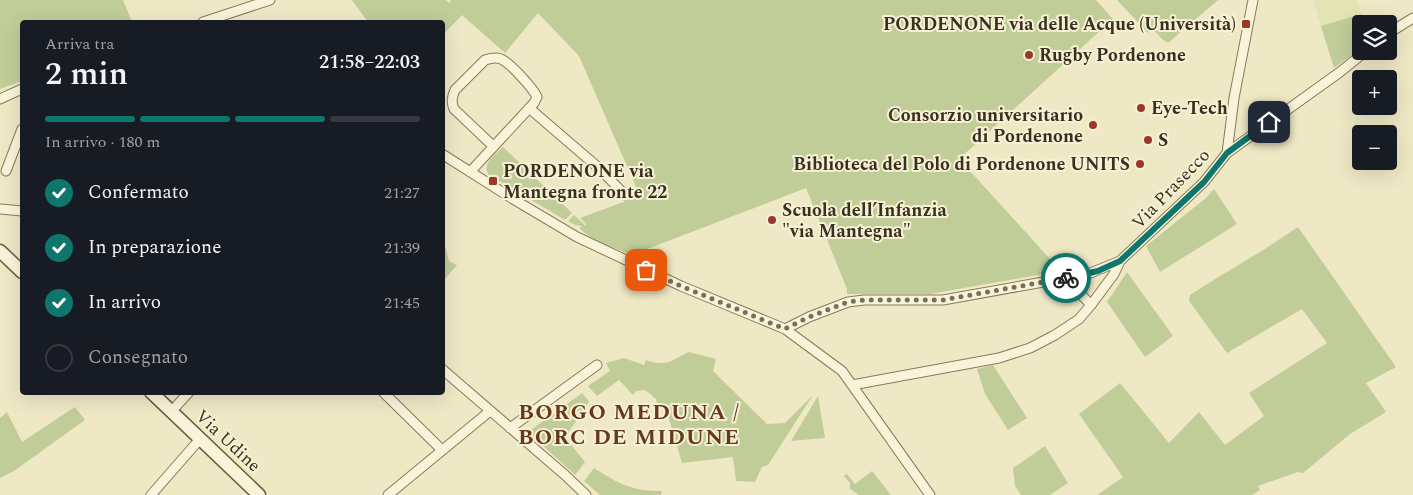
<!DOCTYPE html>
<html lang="it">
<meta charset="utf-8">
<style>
:root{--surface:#171b24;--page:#242831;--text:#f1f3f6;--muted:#9ea1a6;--line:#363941;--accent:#0f766e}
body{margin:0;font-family:Spectral,serif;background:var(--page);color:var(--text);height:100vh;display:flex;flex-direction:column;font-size:19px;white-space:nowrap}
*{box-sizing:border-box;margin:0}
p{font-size:16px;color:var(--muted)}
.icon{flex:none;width:28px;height:28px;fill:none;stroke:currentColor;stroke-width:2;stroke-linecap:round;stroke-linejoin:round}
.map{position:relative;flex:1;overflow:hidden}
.side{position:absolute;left:20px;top:20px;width:425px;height:375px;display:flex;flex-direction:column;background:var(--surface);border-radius:5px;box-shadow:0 5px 20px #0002}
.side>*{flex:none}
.tools{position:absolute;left:1352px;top:15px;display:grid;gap:10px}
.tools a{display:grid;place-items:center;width:45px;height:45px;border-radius:5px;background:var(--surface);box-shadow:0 5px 20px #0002;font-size:25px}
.pin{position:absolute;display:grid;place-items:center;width:42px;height:42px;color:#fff;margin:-21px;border-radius:10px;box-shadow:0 2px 8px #0006}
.courier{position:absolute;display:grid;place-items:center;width:50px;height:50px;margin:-25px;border:4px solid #0f766e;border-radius:50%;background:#fff;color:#222;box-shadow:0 1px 6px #0007}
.overview em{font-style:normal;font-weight:600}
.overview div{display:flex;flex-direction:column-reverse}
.overview{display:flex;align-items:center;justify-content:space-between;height:85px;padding:0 25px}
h1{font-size:32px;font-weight:600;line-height:38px}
.bar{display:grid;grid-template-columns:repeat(4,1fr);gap:8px 5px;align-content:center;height:60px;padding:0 25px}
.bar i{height:6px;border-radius:4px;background:var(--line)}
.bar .current{background:var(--accent)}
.bar p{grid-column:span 4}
ol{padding:0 25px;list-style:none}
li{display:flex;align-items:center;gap:15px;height:55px}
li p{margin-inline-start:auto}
li .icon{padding:5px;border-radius:50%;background:var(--accent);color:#fff;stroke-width:4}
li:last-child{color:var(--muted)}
li i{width:28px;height:28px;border:2px solid var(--line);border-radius:50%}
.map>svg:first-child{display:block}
</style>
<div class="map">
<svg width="1413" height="495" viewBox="0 0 1413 495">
<rect width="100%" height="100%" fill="#efe8c5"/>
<path fill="#e4e3b3" d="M1313,0H1357L1361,14L1321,26Z"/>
<path fill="#c0cd99" d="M0,0H123L132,22H22V81L0,89Z
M352,0H446L449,3L451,0H1096L1113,19L959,159L1061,271L930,294H847V289L806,188L642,251L639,258L594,240L579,228L582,226L575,225L568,221L574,215L584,224V226L586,224L580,218L640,196L579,56L538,13L505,53L462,15L443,35L442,22H368Z
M1117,0H1218L1168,43L1162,39L1153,29L1148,33Z
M1361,14L1363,24H1361V48L1334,68L1321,26Z
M503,147L572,213L565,220L489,175C481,163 495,155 503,147Z
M1214,189L1237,224L1160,272L1146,246L1206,198Z
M1298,227L1396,367L1366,383L1386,412L1350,434L1303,473L1298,472L1258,486L1260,490L1252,495H1097L1123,477L1079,414L1120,383L1169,443L1199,412L1225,445L1264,416L1249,393L1327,343L1302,309L1227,353L1189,301L1190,295C1226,272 1263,251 1298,227Z
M443,247L446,249L449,261L457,265L443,281Z
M1127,272L1173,336L1145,357L1107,302Z
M689,352L716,359L713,371L767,424L785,423L813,395L768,465L762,467L755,482L736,481L733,457L682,463L667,412L657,404L656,399L645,390L636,391L633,395L619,380L597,396L588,386L610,371L606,363L624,358L644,365L646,360C667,367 670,361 689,352Z
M993,365L1027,418L1008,430L985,394L977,369Z
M582,393L589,401L584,410L565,437L585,462L575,475L528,432Z
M818,396L825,438L791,441Z
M75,407L85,420L14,471L0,478V418L7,412L22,442Z
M1045,446L1068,483L1050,495H1021L1015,486L1013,468Z
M594,468C619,484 632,491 662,491L661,495H600L584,481Z
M872,471L891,495H859L850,489V483L844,476L847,474L855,484Z"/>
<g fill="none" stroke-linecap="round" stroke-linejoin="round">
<g stroke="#8a7a5b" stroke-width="11">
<path id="minor" d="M203,22L270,0
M1389,33L1413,18
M0,99L22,89
M529,108L600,169L625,195
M1227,153L1234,98L1253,0
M442,154L513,199L577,237L681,286L785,329L842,371L930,495
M6,171L22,129
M470,172L534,103L537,97C533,88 510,63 501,59C496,57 491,58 485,60L455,90C452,97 451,102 454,109L493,146
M0,209L22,211
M1062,279L1075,288L1091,305L1114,274L1120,261
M785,329L809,317L848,302L864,300H943L1088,274L1120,261L1204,182L1227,153L1340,72L1366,51
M442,369L565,475L586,495
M852,385L999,358L1030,348L1055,335L1079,319L1091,305
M383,392L442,450
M171,412L189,392
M510,428L597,365
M151,495L200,439
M388,495L490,411"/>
</g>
<g stroke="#6c5b3e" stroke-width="15">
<path id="secondary" d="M0,251L22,272
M151,392L259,495"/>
</g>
<use href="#minor" stroke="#f9f4d9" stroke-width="9"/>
<use href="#secondary" stroke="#f9f4d9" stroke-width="12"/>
</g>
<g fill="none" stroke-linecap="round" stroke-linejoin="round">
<path stroke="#797059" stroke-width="5" stroke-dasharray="0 9" d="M646,270L681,286L785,329L809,317L848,302L864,300H943L1066,278"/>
<path stroke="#0f766e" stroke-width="6" d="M1066,278L1098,271L1120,261L1204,182L1227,153L1269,122"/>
</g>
<g fill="#9a382b" stroke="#f6f1d5" stroke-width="2">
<rect x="1241" y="19" width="10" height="10" rx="2.5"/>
<circle cx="1029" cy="55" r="5"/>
<circle cx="1141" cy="108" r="5"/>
<circle cx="1093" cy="125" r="5"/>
<circle cx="1148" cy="140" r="5"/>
<circle cx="1140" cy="164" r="5"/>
<rect x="488" y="176" width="10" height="10" rx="2.5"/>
<circle cx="772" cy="220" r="5"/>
</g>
<g text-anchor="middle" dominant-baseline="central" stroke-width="4" stroke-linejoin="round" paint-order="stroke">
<g font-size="18" font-weight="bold" fill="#3a301f" stroke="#f6f1d5" text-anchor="start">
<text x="1236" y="24" text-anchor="end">PORDENONE via delle Acque (Università)</text>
<text x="1039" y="55">Rugby Pordenone</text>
<text x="1151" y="108">Eye-Tech</text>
<text x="1083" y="115" text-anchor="end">Consorzio universitario<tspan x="1083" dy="21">di Pordenone</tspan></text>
<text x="1158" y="140">S</text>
<text x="1130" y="164" text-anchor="end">Biblioteca del Polo di Pordenone UNITS</text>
<text x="503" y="171">PORDENONE via<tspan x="503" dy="21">Mantegna fronte 22</tspan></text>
<text x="782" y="210">Scuola dell’Infanzia<tspan x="782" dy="21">"via Mantegna"</tspan></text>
</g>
<g font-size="18" fill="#3a301f" stroke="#f6f1d5">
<text transform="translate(1171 189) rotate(-46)">Via Prasecco</text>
<text transform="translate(228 441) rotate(43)">Via Udine</text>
</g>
<g font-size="22" font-weight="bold" letter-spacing="1" fill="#67371e" stroke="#f6f1d5">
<text x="629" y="412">BORGO MEDUNA /<tspan x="629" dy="25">BORC DE MIDUNE</tspan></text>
</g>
</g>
</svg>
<div class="tools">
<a><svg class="icon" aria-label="layers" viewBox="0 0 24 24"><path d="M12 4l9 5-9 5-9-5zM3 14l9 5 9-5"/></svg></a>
<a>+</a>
<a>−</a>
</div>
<div class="pin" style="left:646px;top:270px;background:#ea580c"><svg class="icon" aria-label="bag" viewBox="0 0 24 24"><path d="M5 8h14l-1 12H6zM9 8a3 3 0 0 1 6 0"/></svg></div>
<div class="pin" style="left:1269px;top:122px;background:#1f2937"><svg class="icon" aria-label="home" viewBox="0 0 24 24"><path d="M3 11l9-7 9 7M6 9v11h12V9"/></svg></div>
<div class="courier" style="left:1066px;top:278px"><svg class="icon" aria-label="bike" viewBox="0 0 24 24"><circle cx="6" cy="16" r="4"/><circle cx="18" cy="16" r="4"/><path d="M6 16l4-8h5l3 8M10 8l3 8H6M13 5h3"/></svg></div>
<section class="side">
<div class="overview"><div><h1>2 min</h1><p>Arriva tra</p></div><em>21:58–22:03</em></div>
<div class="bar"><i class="current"></i><i class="current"></i><i class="current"></i><i></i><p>In arrivo · 180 m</p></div>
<ol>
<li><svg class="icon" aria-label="check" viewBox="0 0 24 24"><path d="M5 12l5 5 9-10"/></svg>Confermato<p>21:27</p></li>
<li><svg class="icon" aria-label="check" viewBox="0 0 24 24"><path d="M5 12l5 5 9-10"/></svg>In preparazione<p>21:39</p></li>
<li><svg class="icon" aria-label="check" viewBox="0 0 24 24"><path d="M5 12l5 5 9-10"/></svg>In arrivo<p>21:45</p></li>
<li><i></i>Consegnato</li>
</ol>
</section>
</div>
